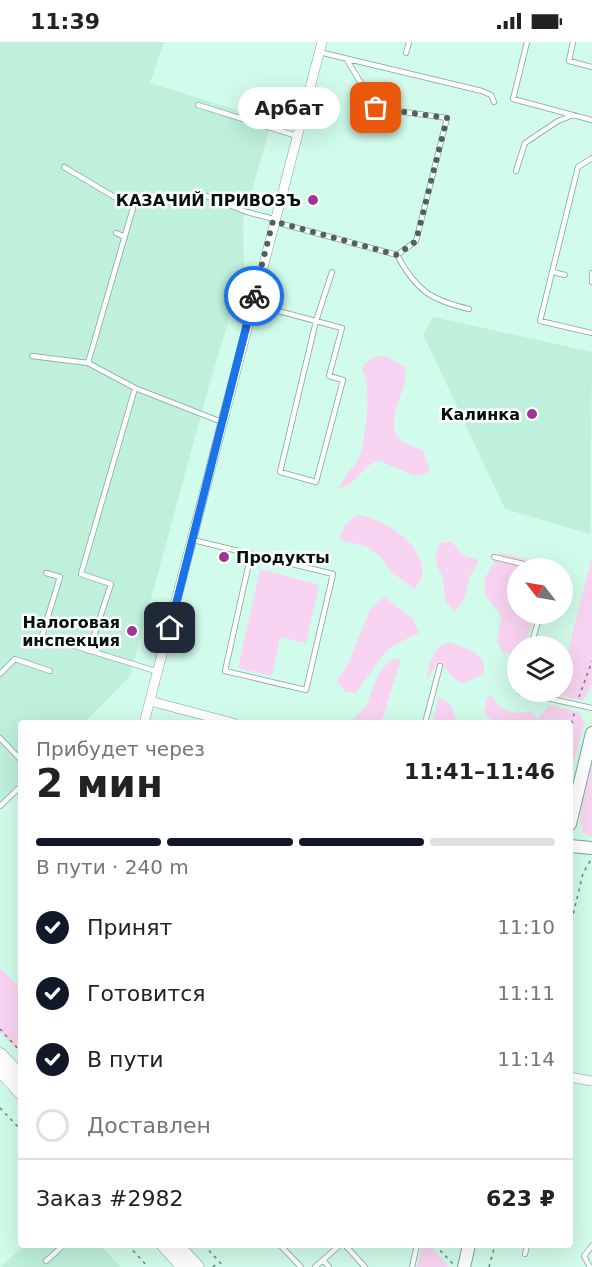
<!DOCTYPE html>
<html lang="ru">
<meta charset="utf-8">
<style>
:root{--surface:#fff;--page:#f6f6f6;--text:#222;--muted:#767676;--line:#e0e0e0;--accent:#111827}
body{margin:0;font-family:"DejaVu Sans",sans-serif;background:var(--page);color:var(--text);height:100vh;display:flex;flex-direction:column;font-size:22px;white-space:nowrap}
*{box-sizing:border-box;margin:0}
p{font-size:20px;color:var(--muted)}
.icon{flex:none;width:33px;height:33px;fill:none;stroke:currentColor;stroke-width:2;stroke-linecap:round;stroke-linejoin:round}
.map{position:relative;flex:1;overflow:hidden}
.sheet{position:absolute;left:18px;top:678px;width:555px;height:528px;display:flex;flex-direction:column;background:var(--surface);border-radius:6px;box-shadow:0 6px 24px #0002}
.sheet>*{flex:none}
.needle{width:39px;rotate:301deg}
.buttons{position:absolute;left:507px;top:516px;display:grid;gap:12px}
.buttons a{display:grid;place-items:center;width:66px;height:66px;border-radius:50%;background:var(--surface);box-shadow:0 6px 24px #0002;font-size:30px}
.pin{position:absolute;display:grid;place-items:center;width:51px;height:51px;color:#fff;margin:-26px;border-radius:12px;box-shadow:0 3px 9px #0006}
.courier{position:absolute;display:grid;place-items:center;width:60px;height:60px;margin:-30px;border:4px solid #1a73e8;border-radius:50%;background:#fff;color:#222;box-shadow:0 2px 8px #0007}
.bubble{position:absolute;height:42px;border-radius:21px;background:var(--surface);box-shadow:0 6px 24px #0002;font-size:20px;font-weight:700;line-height:42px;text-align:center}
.overview em{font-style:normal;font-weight:700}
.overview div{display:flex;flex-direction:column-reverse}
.overview{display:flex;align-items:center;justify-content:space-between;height:102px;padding:0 18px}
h1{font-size:39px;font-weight:700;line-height:45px}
.bar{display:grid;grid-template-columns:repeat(4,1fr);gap:9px 6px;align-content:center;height:72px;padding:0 18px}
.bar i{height:8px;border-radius:4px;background:var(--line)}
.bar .active{background:var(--accent)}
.bar p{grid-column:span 4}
.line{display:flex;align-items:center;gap:15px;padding:0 18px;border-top:2px solid var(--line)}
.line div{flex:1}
ol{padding:0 18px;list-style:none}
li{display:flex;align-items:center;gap:18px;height:66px}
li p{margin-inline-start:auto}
li .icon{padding:6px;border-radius:50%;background:var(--accent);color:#fff;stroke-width:4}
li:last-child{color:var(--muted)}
li i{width:33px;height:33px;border:3px solid var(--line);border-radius:50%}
.status{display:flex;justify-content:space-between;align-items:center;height:42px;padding:0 30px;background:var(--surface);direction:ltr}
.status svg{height:16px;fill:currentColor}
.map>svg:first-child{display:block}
</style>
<div class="status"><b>11:39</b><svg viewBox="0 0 49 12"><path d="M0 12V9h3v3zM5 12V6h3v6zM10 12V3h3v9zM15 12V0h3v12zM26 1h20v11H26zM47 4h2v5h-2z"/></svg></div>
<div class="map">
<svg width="592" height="1225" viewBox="0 0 592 1225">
<rect width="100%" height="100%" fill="#d1fbea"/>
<path fill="#bef0dc" d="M0,0H164L150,41L272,79L243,179L244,227L208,347L130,634L84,681H21V739L0,758Z
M433,275L592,310L590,492L505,467L423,292Z
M25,1203H54L62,1211L71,1203H100L121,1225H0Z"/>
<path fill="#f9d4f2" d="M386,314L405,325C411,346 378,384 403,400C410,404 417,405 424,410L430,430L415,434L380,419C362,421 357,444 339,446C344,433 357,423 361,410C366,393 372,342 362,328L364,322L375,315Z
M358,473C383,476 427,503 422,534C421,538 417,543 415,547L391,530L380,514L366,504L339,498C342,486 347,479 358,473Z
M445,500H452L462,513L479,518L469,536L464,557L455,570L445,559L443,536L438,526L435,515L439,502Z
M499,510L542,522L543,526H518V572H536L528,593L513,612L503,611L497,599L501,575C498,567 491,562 487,555C478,536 493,526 499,510Z
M592,514V642L583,659L556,653L557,650H562L563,629Z
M260,527L319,543L306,601L280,595L272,634L238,626Z
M384,555L413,577L419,591C375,610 383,617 356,651L344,649L337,639L347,624L370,568Z
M450,600C467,607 486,610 484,632L462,642L451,634L443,622H437L427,638C428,622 433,604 450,600Z
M393,617H401L381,681H348C380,661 365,636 393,617Z
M491,653C500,669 512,674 530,669L538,677L549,663L579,670L584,680L570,738V681H493L485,670L486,656Z
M438,656C453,657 452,669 457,681H433Z
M592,722V795L583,790L580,780L582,762Z
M0,926L21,947V1011L0,990Z
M422,1203H429L449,1225H417Z"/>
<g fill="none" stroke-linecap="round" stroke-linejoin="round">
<g stroke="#7ea696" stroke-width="6">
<path id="service" d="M527,0L513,57L592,78
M573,0L569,19L592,25
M319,10L482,49L491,53L494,60
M406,11L409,0
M198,63L297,94
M592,116L578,125L540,279L592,291
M64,125L133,166L88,321L135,346
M516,129L525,101L558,79L573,73
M196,150L247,170L274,177
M275,180L397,213L416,199L447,76L376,66L347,18
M116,191L125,195
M397,213C416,248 430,258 469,267
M553,230L565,233
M592,231V240
M252,262L342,286L329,334L343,338L316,440L280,430L316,279L332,230
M32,314L88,321
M193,498L251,512L225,629L306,648L333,532L251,512
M494,515L540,526
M46,531L60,535L42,594L159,630
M531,604L540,572
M89,609L111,542L81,532L135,346L222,380
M0,632L15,617L50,629
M520,650L592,666
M425,681L440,624
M0,696L21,718
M0,764L21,744
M280,1203L301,1225
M345,1203L365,1225
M525,1212L527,1203
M46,1219L64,1203
M315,1225L323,1218
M329,1225L323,1218L340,1203
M412,1225L417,1203
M590,1225L584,1214L592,1204"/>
</g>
<g stroke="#7ea696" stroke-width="10">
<path id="minor" d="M150,659L233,681
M144,681L322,0
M570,1035L592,1039"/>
</g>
<g stroke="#7ea696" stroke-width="14">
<path id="tertiary" d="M570,782L592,691
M570,804L592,806
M464,1225L469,1203"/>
</g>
<g stroke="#7ea696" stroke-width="15">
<path id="secondary" d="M0,1013L21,1036
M0,1027L21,1050
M164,1203L184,1225
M176,1203L197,1225"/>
</g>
<path stroke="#688379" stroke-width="1.5" stroke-dasharray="3 4.5" stroke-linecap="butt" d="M579,655L592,619
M570,689L575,668
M570,886L583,831L592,816
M0,987L21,1010
M0,1066L21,1088
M128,1203L148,1225
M204,1203L224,1225
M435,1203L453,1222
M213,1225L218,1220
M489,1225L495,1203"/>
<use href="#service" stroke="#fff" stroke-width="4.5"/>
<use href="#minor" stroke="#fff" stroke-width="9"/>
<use href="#tertiary" stroke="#fff" stroke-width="12"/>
<use href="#secondary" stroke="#fff" stroke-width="14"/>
</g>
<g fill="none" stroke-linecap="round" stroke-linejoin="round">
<path stroke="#4c645a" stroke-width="6" stroke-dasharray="0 10.8" d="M254,254L273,179L397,213L416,199L447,76L376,66"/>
<path stroke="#1a73e8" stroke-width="8" d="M170,586L254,254"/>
</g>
<g fill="#a13595" stroke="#fff" stroke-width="2">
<circle cx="313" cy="158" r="6"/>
<circle cx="532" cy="372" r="6"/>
<circle cx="224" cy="515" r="6"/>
<circle cx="132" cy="589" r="6"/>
</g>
<g text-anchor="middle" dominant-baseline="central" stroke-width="5" stroke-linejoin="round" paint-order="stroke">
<g font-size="16" font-weight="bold" fill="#04120d" stroke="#fff" text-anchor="end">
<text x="301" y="158">КАЗАЧИЙ ПРИВОЗЪ</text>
<text x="520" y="372">Калинка</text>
<text x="236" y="515" text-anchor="start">Продукты</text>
<text x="120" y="580">Налоговая<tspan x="120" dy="18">инспекция</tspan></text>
</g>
</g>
</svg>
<div class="buttons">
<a><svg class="needle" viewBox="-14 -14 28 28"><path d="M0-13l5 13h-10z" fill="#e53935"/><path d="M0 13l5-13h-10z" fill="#767676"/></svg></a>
<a><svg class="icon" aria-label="layers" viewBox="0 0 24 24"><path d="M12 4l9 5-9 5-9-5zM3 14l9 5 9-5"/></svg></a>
</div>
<div class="pin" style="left:376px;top:66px;background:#ea580c"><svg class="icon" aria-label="bag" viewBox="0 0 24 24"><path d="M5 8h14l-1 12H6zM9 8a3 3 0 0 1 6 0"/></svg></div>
<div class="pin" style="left:170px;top:586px;background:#1f2937"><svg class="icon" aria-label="home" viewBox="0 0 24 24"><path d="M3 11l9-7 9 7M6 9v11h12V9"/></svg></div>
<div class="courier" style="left:254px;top:254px"><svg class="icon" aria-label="bike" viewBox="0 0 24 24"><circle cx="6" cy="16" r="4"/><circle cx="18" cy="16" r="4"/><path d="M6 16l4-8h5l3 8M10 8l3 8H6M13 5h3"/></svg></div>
<div class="bubble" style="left:238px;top:45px;width:102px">Арбат</div>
<section class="sheet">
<div class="overview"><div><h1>2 мин</h1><p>Прибудет через</p></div><em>11:41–11:46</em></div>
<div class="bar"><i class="active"></i><i class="active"></i><i class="active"></i><i></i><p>В пути · 240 m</p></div>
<ol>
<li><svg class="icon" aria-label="check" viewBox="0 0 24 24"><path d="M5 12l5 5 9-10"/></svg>Принят<p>11:10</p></li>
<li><svg class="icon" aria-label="check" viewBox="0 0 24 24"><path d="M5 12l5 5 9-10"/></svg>Готовится<p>11:11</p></li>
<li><svg class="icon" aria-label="check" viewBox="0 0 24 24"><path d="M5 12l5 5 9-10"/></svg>В пути<p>11:14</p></li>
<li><i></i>Доставлен</li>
</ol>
<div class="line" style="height:78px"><div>Заказ #2982</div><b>623 ₽</b></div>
</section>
</div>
